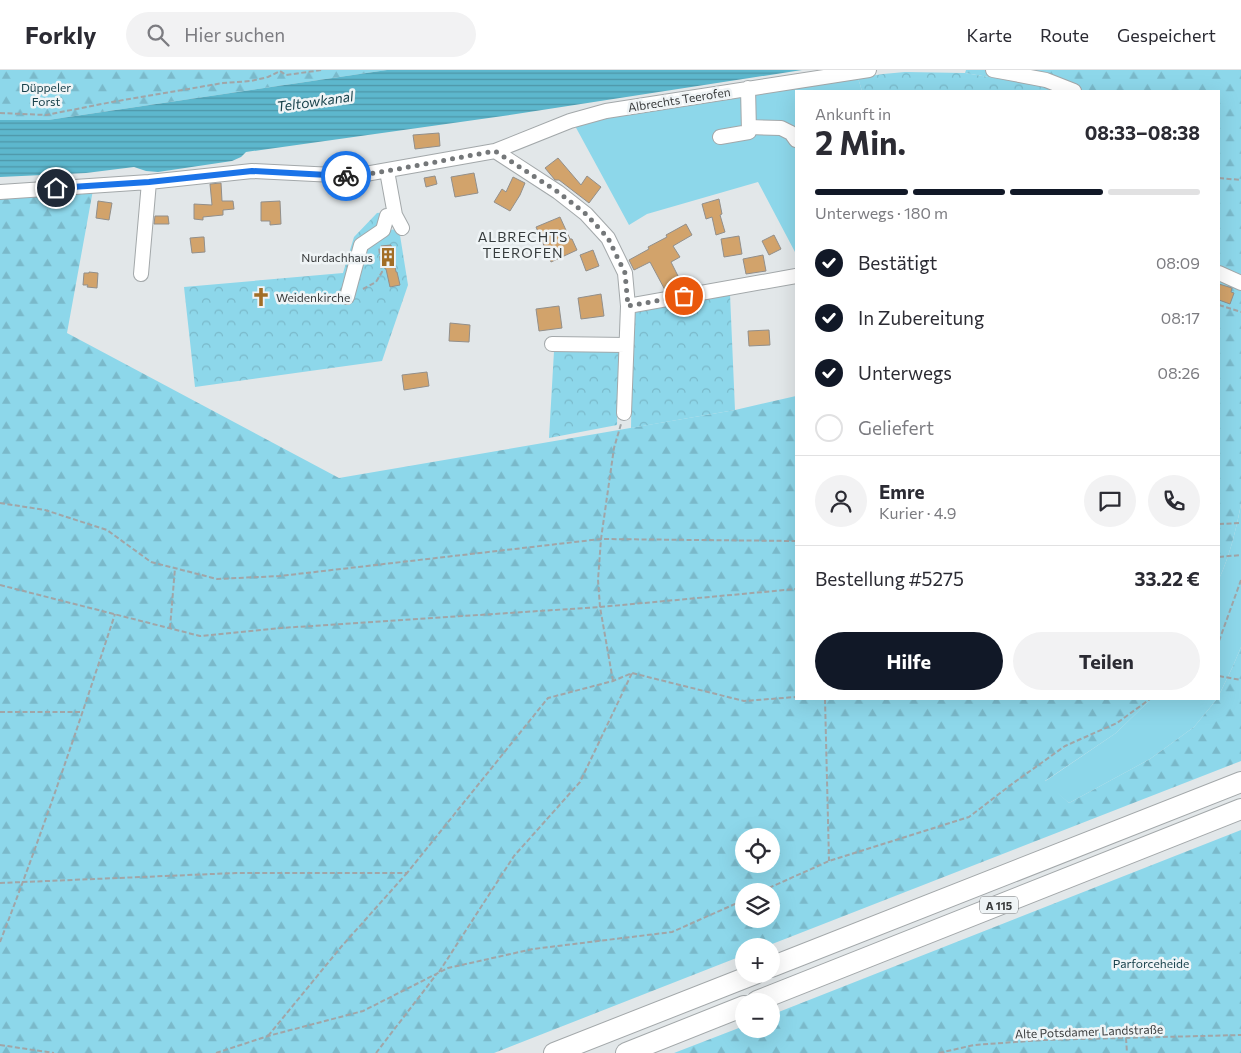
<!DOCTYPE html>
<html lang="de">
<meta charset="utf-8">
<style>
:root{--surface:#fff;--page:#f2f2f3;--text:#2b2b33;--muted:#7c7c81;--line:#e1e1e2;--accent:#111827}
body{margin:0;font-family:Commissioner,sans-serif;background:var(--page);color:var(--text);height:100vh;display:flex;flex-direction:column;font-size:19px;white-space:nowrap}
*{box-sizing:border-box;margin:0}
p{font-size:16px;color:var(--muted)}
.icon{flex:none;width:28px;height:28px;fill:none;stroke:currentColor;stroke-width:2;stroke-linecap:round;stroke-linejoin:round}
.map{position:relative;flex:1;overflow:hidden}
.details{position:absolute;left:795px;top:20px;width:425px;height:610px;display:flex;flex-direction:column;background:var(--surface);border-radius:0px;box-shadow:0 5px 20px #0002}
.details>*{flex:none}
.fabs{position:absolute;left:735px;top:758px;display:grid;gap:10px}
.fabs a{display:grid;place-items:center;width:45px;height:45px;border-radius:50%;background:var(--surface);box-shadow:0 5px 20px #0002;font-size:25px}
.pin{position:absolute;display:grid;place-items:center;width:42px;height:42px;color:#fff;margin:-21px;border:2px solid #fff;border-radius:50%;box-shadow:0 1px 5px #0007}
.courier{position:absolute;display:grid;place-items:center;width:50px;height:50px;margin:-25px;border:4px solid #1a73e8;border-radius:50%;background:#fff;color:#222;box-shadow:0 1px 6px #0007}
.headline em{font-style:normal;font-weight:700}
.headline div{display:flex;flex-direction:column-reverse}
.headline{display:flex;align-items:center;justify-content:space-between;height:85px;padding:0 20px}
h1{font-size:32px;font-weight:700;line-height:38px}
.bar{display:grid;grid-template-columns:repeat(4,1fr);gap:8px 5px;align-content:center;height:60px;padding:0 20px}
.bar i{height:6px;border-radius:4px;background:var(--line)}
.bar .selected{background:var(--accent)}
.bar p{grid-column:span 4}
.line{display:flex;align-items:center;gap:12px;padding:0 20px;border-top:1px solid var(--line)}
.line div{flex:1}
.round{display:grid;place-items:center;flex:none;width:52px;height:52px;border-radius:26px;background:var(--page)}
ol{padding:0 20px;list-style:none}
li{display:flex;align-items:center;gap:15px;height:55px}
li p{margin-inline-start:auto}
li .icon{padding:5px;border-radius:50%;background:var(--accent);color:#fff;stroke-width:4}
li:last-child{color:var(--muted)}
li i{width:28px;height:28px;border:2px solid var(--line);border-radius:50%}
.action{display:flex;gap:10px;margin-top:auto;padding:10px 20px}
.action a{flex:1;height:58px;border-radius:30px;background:var(--accent);color:#fff;font-size:20px;font-weight:700;line-height:58px;text-align:center}
.action a+a{background:var(--page);color:var(--text)}
header{display:flex;align-items:center;gap:30px;box-sizing:border-box;height:70px;padding:0 25px;background:var(--surface);border-bottom:1px solid var(--line)}
header strong{font-size:24px}
nav{display:flex;gap:28px;margin-inline-start:auto;font-size:18px}
.search{width:350px;height:45px;background:var(--page);display:flex;align-items:center;gap:12px;box-sizing:border-box;padding:0 18px;border-radius:28px;color:var(--muted);font-size:19px}
.map>svg:first-child{display:block}
</style>
<header>
<strong>Forkly</strong>
<div class="search"><svg class="icon" aria-label="search" viewBox="0 0 24 24"><circle cx="10" cy="10" r="6"/><path d="M15 15l6 6"/></svg>Hier suchen</div>
<nav><a>Karte</a><a>Route</a><a>Gespeichert</a></nav>
</header>
<div class="map">
<svg width="1241" height="983" viewBox="0 0 1241 983">
<defs>
<pattern id="forest-firs" width="22" height="20" patternUnits="userSpaceOnUse" patternTransform="scale(1.25)"><rect width="22" height="20" fill="#8dd7ea"/><path d="M5 1l3.5 6h-7zM16 11l3.5 6h-7z" fill="#7ab9ca"/></pattern>
<pattern id="park-crowns" width="20" height="18" patternUnits="userSpaceOnUse" patternTransform="scale(1.25)"><rect width="20" height="18" fill="#8dd7ea"/><path d="M2 6a3 3 0 1 1 6 0M12 15a3 3 0 1 1 6 0" fill="none" stroke="#7ab9ca"/></pattern>
<pattern id="water-rules" width="6" height="5" patternUnits="userSpaceOnUse" patternTransform="scale(1.25)"><rect width="6" height="5" fill="#5db7cd"/><path d="M0 2.5h6" fill="none" stroke="#4e96a8"/></pattern>
</defs>
<rect width="100%" height="100%" fill="#e2e7e9"/>
<path fill="#8dd7ea" d="M858,8L862,21H796V182H795L758,112L647,144L629,155L574,54L606,45Z
M1241,434V577L1233,596L1219,625V509C1230,485 1236,460 1241,434Z
M1151,629H1217L1194,657L1150,689L1069,733L1044,712L1116,663Z"/>
<path fill="url(#forest-firs)" fill-rule="evenodd" d="M0,0H387L48,50H0Z
M966,0H1241V434C1236,460 1230,485 1219,509V21H1055L1042,16L965,3Z
M93,120L67,263L339,408L735,340L796,326V629H1151L1116,663L1045,711L1069,733L1150,689L1194,657L1217,629H1219V625L1233,596L1241,577V691L767,876H744V885L494,983H0V125ZM744,766H771V794H744ZM744,821H771V849H744Z
M1241,760V983H674L744,956V959H771V945Z"/>
<path fill="url(#park-crowns)" d="M905,2L965,3L1042,16L1055,21H862L858,8L883,4Z
M387,142L389,160L399,159L408,215L382,291L195,317L184,217L343,203L354,167L377,143Z
M730,224L735,340L631,358L633,243Z
M619,279L617,355L549,368L554,281Z"/>
<path fill="url(#water-rules)" d="M387,0H802L503,46L246,82L241,87L232,91L158,102L146,101L134,97L86,103L0,107V50H48Z"/>
<path fill="#d2a36b" stroke="#928f8b" d="M439,63L440,76L415,79L413,65Z
M558,88L581,115L587,106L601,117L589,133L559,110H555L545,98Z
M474,103L478,123L455,127L451,107Z
M435,106L437,114L426,117L424,108Z
M513,107L525,113L520,125L510,141L494,132L502,119L506,122Z
M221,113L222,131H233L234,139L223,140V145L203,147V150L194,149V134L212,135L210,114Z
M719,129L722,144L720,145L725,162L716,165L712,147L706,149L702,134Z
M98,131L112,133L109,150L96,148Z
M280,131L281,154L270,155V151H261V132Z
M155,146H168L169,154H154Z
M560,147L570,169H572L577,180L551,192L536,157Z
M686,154L692,165L673,176L680,187L671,192L680,210L676,212L679,218L665,220L650,192L634,200L629,190L649,179L648,177L667,167L666,165Z
M774,165L781,179L769,185L762,171Z
M739,166L742,184L724,187L721,169Z
M202,167H204L205,182L192,183L190,168Z
M391,175L396,202H397L400,215L390,217L386,199H385L381,176Z
M593,180L599,196L586,201L580,185Z
M763,185L766,201L746,204L743,189Z
M89,202L98,203L97,218L87,217L88,215H83L84,203H89Z
M1219,214L1232,218L1231,222L1234,223L1230,234L1219,230Z
M601,224L604,246L581,249L578,228Z
M559,236L562,258L539,261L536,239Z
M450,253L470,255L469,272L449,271Z
M769,260L770,275L749,276L748,261Z
M427,302L429,316L404,320L402,305Z"/>
<g fill="none" stroke-linecap="round" stroke-linejoin="round">
<g stroke="#a3a8aa" stroke-width="16">
<path id="minor" d="M993,0L1046,10L1074,21
M749,57L781,58L791,63L796,70
M720,67L749,62L748,18
M495,81L558,122L586,144L608,168L625,203L628,236L624,343
M387,101L395,145L402,158
M0,122L149,112L252,101L354,106L495,81L570,51L606,41L869,0
M1219,203L1241,213
M141,204L149,112
M347,227L361,175L383,160L387,146L395,145
M628,236L796,206
M552,274L626,275"/>
</g>
<g stroke="#a3a8aa" stroke-width="22">
<path id="highway" d="M771,897L1241,712
M757,931L1241,739
M554,983L755,904
M626,983L744,936"/>
</g>
<path stroke="#a1a5a7" stroke-width="2" stroke-dasharray="5 2.5" stroke-linecap="butt" d="M0,43L46,45L112,32L223,13L251,11L268,7L280,1L286,5L322,0
M1219,108L1241,110
M363,219L376,212L382,202L379,177
M1219,235L1241,242
M0,433L45,440L107,460L151,492L217,509L280,506L601,469L796,471
M1219,454L1241,453
M1219,487L1241,485
M0,515L200,566L281,558L600,537L796,519
M170,558L175,498
M1219,571L1241,510
M1219,606L1241,610
M613,611L600,537L598,510L601,469L614,378L621,354
M825,629L829,791
M1010,629H1040
M0,642H83
M0,813L236,803H407L548,628L613,611L632,603L744,631L796,627
M762,821L829,791L969,747L1012,714L1065,676L1117,653L1150,629
M0,872C42,764 79,654 115,544
M439,902L514,786L580,712L632,603
M268,966L341,877L407,803
M1126,968L1127,983
M0,975L54,983
M216,983L268,966L363,941L448,898L533,879L672,862L744,830
M376,983L436,905
M939,983L974,975L1043,970L1241,965"/>
<use href="#minor" stroke="#fff" stroke-width="14"/>
<use href="#highway" stroke="#fff" stroke-width="20"/>
</g>
<g fill="none" stroke-linecap="round" stroke-linejoin="round">
<path stroke="#747779" stroke-width="5" stroke-dasharray="0 9" d="M346,106H354L387,101L495,81L558,122L586,144L608,168L625,203L628,236L684,226"/>
<path stroke="#1a73e8" stroke-width="6" d="M56,118L149,112L252,101L346,106"/>
</g>
<defs>
<g id="building-bare" transform="scale(1.5)"><path d="M-4-6H4V6H1V3H-1V6H-4ZM-2.5-4.3h1.7v1.8h-1.7ZM.8-4.3h1.7v1.8H.8ZM-2.5-1h1.7V.8h-1.7ZM.8-1h1.7V.8H.8Z" fill="#a26e26" stroke="#eff4f6" stroke-width="2.5" paint-order="stroke"/></g>
<g id="church-bare" transform="scale(1.5)"><path d="M-1.2-6h2.4v3.5h3.3v2.4h-3.3V6h-2.4V-.1h-3.3v-2.4h3.3Z" fill="#a26e26" stroke="#eff4f6" stroke-width="2.5" paint-order="stroke"/></g>
</defs>
<g fill-rule="evenodd">
<use href="#building-bare" x="388" y="187"/>
<use href="#church-bare" x="261" y="227"/>
</g>
<g text-anchor="middle" dominant-baseline="central" stroke-width="5" stroke-linejoin="round" paint-order="stroke">
<rect fill="#eff4f6" stroke="#707274" stroke-width="1" x="980" y="826.5" width="38" height="17" rx="4"/>
<g font-size="11" font-weight="bold" fill="#393b3c">
<text x="999" y="835">A 115</text>
</g>
<g font-size="12" fill="#18414b" stroke="#eff4f6">
<text x="46" y="17">Düppeler<tspan x="46" dy="14">Forst</tspan></text>
<text x="1151" y="893">Parforceheide</text>
</g>
<g font-size="12" fill="#393b3c" stroke="#eff4f6">
<text transform="translate(679 29) rotate(-9)">Albrechts Teerofen</text>
<text transform="translate(1089 961) rotate(-2)">Alte Potsdamer Landstraße</text>
</g>
<g font-size="12" fill="#393b3c" stroke="#eff4f6" text-anchor="end">
<text x="373" y="187">Nurdachhaus</text>
<text x="276" y="227" text-anchor="start">Weidenkirche</text>
</g>
<g font-size="14" font-style="italic" fill="#143e47" stroke="#eff4f6">
<text transform="translate(315 31) rotate(-8)">Teltowkanal</text>
</g>
<g font-size="14" letter-spacing="1" fill="#363b3c" stroke="#eff4f6">
<text x="523" y="166">ALBRECHTS<tspan x="523" dy="16">TEEROFEN</tspan></text>
</g>
</g>
</svg>
<div class="fabs">
<a><svg class="icon" aria-label="locate" viewBox="0 0 24 24"><circle cx="12" cy="12" r="6"/><path d="M12 2v4M12 18v4M2 12h4M18 12h4"/></svg></a>
<a><svg class="icon" aria-label="layers" viewBox="0 0 24 24"><path d="M12 4l9 5-9 5-9-5zM3 14l9 5 9-5"/></svg></a>
<a>+</a>
<a>−</a>
</div>
<div class="pin" style="left:684px;top:226px;background:#ea580c"><svg class="icon" aria-label="bag" viewBox="0 0 24 24"><path d="M5 8h14l-1 12H6zM9 8a3 3 0 0 1 6 0"/></svg></div>
<div class="pin" style="left:56px;top:118px;background:#1f2937"><svg class="icon" aria-label="home" viewBox="0 0 24 24"><path d="M3 11l9-7 9 7M6 9v11h12V9"/></svg></div>
<div class="courier" style="left:346px;top:106px"><svg class="icon" aria-label="bike" viewBox="0 0 24 24"><circle cx="6" cy="16" r="4"/><circle cx="18" cy="16" r="4"/><path d="M6 16l4-8h5l3 8M10 8l3 8H6M13 5h3"/></svg></div>
<section class="details">
<div class="headline"><div><h1>2 Min.</h1><p>Ankunft in</p></div><em>08:33–08:38</em></div>
<div class="bar"><i class="selected"></i><i class="selected"></i><i class="selected"></i><i></i><p>Unterwegs · 180 m</p></div>
<ol>
<li><svg class="icon" aria-label="check" viewBox="0 0 24 24"><path d="M5 12l5 5 9-10"/></svg>Bestätigt<p>08:09</p></li>
<li><svg class="icon" aria-label="check" viewBox="0 0 24 24"><path d="M5 12l5 5 9-10"/></svg>In Zubereitung<p>08:17</p></li>
<li><svg class="icon" aria-label="check" viewBox="0 0 24 24"><path d="M5 12l5 5 9-10"/></svg>Unterwegs<p>08:26</p></li>
<li><i></i>Geliefert</li>
</ol>
<div class="line" style="height:90px"><a class="round"><svg class="icon" aria-label="person" viewBox="0 0 24 24"><circle cx="12" cy="8" r="4"/><path d="M4 21q1-7 8-7t8 7"/></svg></a><div><b>Emre</b><p>Kurier · 4.9</p></div><a class="round"><svg class="icon" aria-label="chat" viewBox="0 0 24 24"><path d="M4 5h16v11H9l-5 4z"/></svg></a><a class="round"><svg class="icon" aria-label="phone" viewBox="0 0 24 24"><path d="M5 4h4l2 5-3 2q2 4 5 5l2-3 5 2v4C11 20 4 13 5 4z"/></svg></a></div>
<div class="line" style="height:65px"><div>Bestellung #5275</div><b>33.22 €</b></div>
<div class="action"><a>Hilfe</a><a>Teilen</a></div>
</section>
</div>
